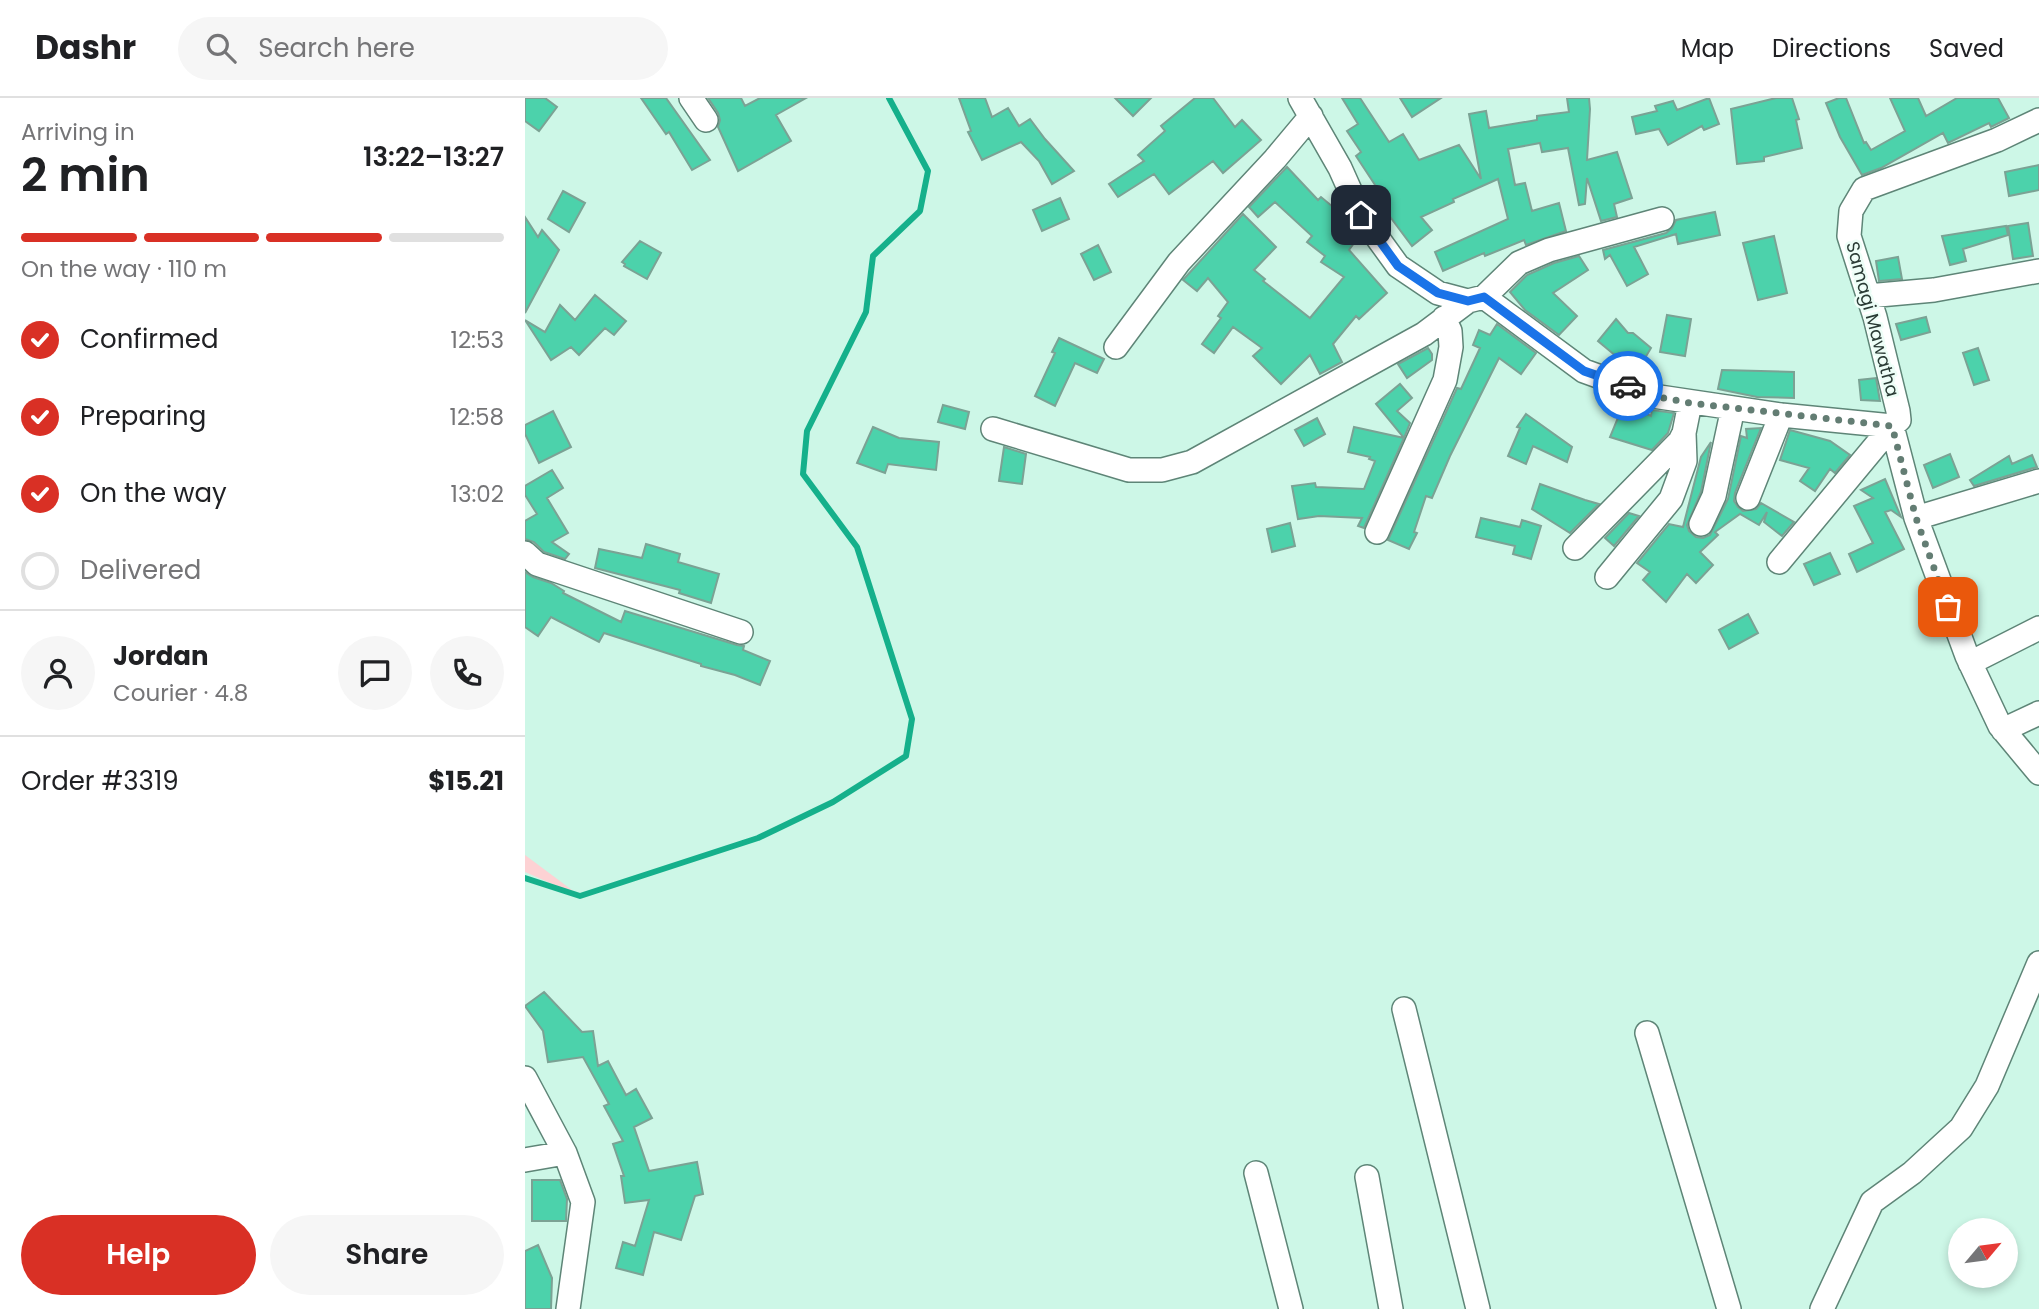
<!DOCTYPE html>
<meta charset="utf-8">
<style>
:root{--surface:#fff;--page:#f6f6f6;--text:#202124;--muted:#757577;--line:#e0e0e0;--accent:#d93025}
body{margin:0;font-family:Poppins,sans-serif;background:var(--page);color:var(--text);height:100vh;display:flex;flex-direction:column;font-size:26px;white-space:nowrap}
*{box-sizing:border-box;margin:0}
p{font-size:23px;color:var(--muted)}
.icon{flex:none;width:38px;height:38px;fill:none;stroke:currentColor;stroke-width:2;stroke-linecap:round;stroke-linejoin:round}
.map{position:relative;flex:1;overflow:hidden}
.drawer{display:flex;flex-direction:column;background:var(--surface);width:525px}
.drawer>*{flex:none}
.needle{width:46px;rotate:61deg}
.buttons{position:absolute;left:1423px;top:1120px;display:grid;gap:14px}
.buttons a{display:grid;place-items:center;width:70px;height:70px;border-radius:50%;background:var(--surface);box-shadow:0 4px 10px #0003;font-size:35px}
.pin{position:absolute;display:grid;place-items:center;width:60px;height:60px;color:#fff;margin:-30px;border-radius:14px;box-shadow:0 4px 10px #0006}
.courier{position:absolute;display:grid;place-items:center;width:70px;height:70px;margin:-35px;border:5px solid #1a73e8;border-radius:50%;background:#fff;color:#222;box-shadow:0 2px 9px #0007}
.head em{font-style:normal;font-weight:600}
.head div{display:flex;flex-direction:column-reverse}
.head{display:flex;align-items:center;justify-content:space-between;height:119px;padding:0 21px}
h1{font-size:46px;font-weight:600;line-height:52px}
.bar{display:grid;grid-template-columns:repeat(4,1fr);gap:10px 7px;align-content:center;height:84px;padding:0 21px}
.bar i{height:9px;border-radius:5px;background:var(--line)}
.bar .active{background:var(--accent)}
.bar p{grid-column:span 4}
.line{display:flex;align-items:center;gap:18px;padding:0 21px;border-top:2px solid var(--line)}
.line div{flex:1}
.round{display:grid;place-items:center;flex:none;width:74px;height:74px;border-radius:37px;background:var(--page)}
ol{padding:0 21px;list-style:none}
li{display:flex;align-items:center;gap:21px;height:77px}
li p{margin-inline-start:auto}
li .icon{padding:7px;border-radius:50%;background:var(--accent);color:#fff;stroke-width:4}
li:last-child{color:var(--muted)}
li i{width:38px;height:38px;border:4px solid var(--line);border-radius:50%}
.action{display:flex;gap:14px;margin-top:auto;padding:14px 21px}
.action a{flex:1;height:80px;border-radius:42px;background:var(--accent);color:#fff;font-size:28px;font-weight:600;line-height:80px;text-align:center}
.action a+a{background:var(--page);color:var(--text)}
header{display:flex;align-items:center;gap:42px;box-sizing:border-box;height:98px;padding:0 35px;background:var(--surface);border-bottom:2px solid var(--line)}
header strong{font-size:33px}
nav{display:flex;gap:38px;margin-inline-start:auto;font-size:24px}
.search{width:490px;height:63px;background:var(--page);display:flex;align-items:center;gap:18px;box-sizing:border-box;padding:0 24px;border-radius:38px;color:var(--muted);font-size:26px}
main{display:flex;flex:1;min-height:0}
.map>svg:first-child{display:block}
</style>
<header>
<strong>Dashr</strong>
<div class="search"><svg class="icon" aria-label="search" viewBox="0 0 24 24"><circle cx="10" cy="10" r="6"/><path d="M15 15l6 6"/></svg>Search here</div>
<nav><a>Map</a><a>Directions</a><a>Saved</a></nav>
</header>
<main>
<section class="drawer">
<div class="head"><div><h1>2 min</h1><p>Arriving in</p></div><em>13:22–13:27</em></div>
<div class="bar"><i class="active"></i><i class="active"></i><i class="active"></i><i></i><p>On the way · 110 m</p></div>
<ol>
<li><svg class="icon" aria-label="check" viewBox="0 0 24 24"><path d="M5 12l5 5 9-10"/></svg>Confirmed<p>12:53</p></li>
<li><svg class="icon" aria-label="check" viewBox="0 0 24 24"><path d="M5 12l5 5 9-10"/></svg>Preparing<p>12:58</p></li>
<li><svg class="icon" aria-label="check" viewBox="0 0 24 24"><path d="M5 12l5 5 9-10"/></svg>On the way<p>13:02</p></li>
<li><i></i>Delivered</li>
</ol>
<div class="line" style="height:126px"><a class="round"><svg class="icon" aria-label="person" viewBox="0 0 24 24"><circle cx="12" cy="8" r="4"/><path d="M4 21q1-7 8-7t8 7"/></svg></a><div><b>Jordan</b><p>Courier · 4.8</p></div><a class="round"><svg class="icon" aria-label="chat" viewBox="0 0 24 24"><path d="M4 5h16v11H9l-5 4z"/></svg></a><a class="round"><svg class="icon" aria-label="phone" viewBox="0 0 24 24"><path d="M5 4h4l2 5-3 2q2 4 5 5l2-3 5 2v4C11 20 4 13 5 4z"/></svg></a></div>
<div class="line" style="height:91px"><div>Order #3319</div><b>$15.21</b></div>
<div class="action"><a>Help</a><a>Share</a></div>
</section>
<div class="map">
<svg width="1514" height="1211" viewBox="0 0 1514 1211">
<rect width="100%" height="100%" fill="#cdf7e7"/>
<path fill="#fdd2d4" d="M0,757L55,798L0,774Z"/>
<g fill="none" stroke-linecap="round" stroke-linejoin="round">
<path stroke="#15b08b" stroke-width="6" d="M0,780L55,798L233,740L308,704L381,658L387,621L332,449L278,376L282,333L341,214L348,158L395,113L403,73L364,0"/>
</g>
<path fill="#4cd2ab" stroke="#7ba294" stroke-width="2" d="M0,0H20L32,9L14,33L0,23Z
M116,0H141L185,62L167,72L144,34L141,36Z
M183,0H216L220,8L235,0H281L251,17L266,43L213,73L193,29L195,22L193,15Z
M434,0H460L467,19L483,10L494,28L505,21L520,41L549,73L527,86L514,63L496,44L457,62L443,34L446,33Z
M590,0H626L608,18Z
M670,0H688L710,29L717,22L736,42L698,75L688,63L644,96L629,76L593,99L584,86L619,63L613,57L640,33L636,28Z
M817,0H835L864,44L878,36L894,62L934,47L956,81L944,16L961,13L964,30L1012,22V18L1044,14L1042,0H1064L1065,11L1062,62L1092,54L1107,100L1089,106L1092,119L1076,123L1062,80L1060,106L1054,107L1043,50L1017,54L1015,45L983,51L990,87L1000,85L1007,113L1034,105L1041,133L1001,147L999,142L960,158L959,155L918,173L910,154L983,121L973,81L928,101L929,104L896,119L907,132L887,148L851,100L856,96L831,58L836,54L822,33L833,26Z
M875,0H916L887,19Z
M1184,0L1194,26L1179,32L1177,28L1143,47L1134,31L1111,36L1107,19L1132,13L1130,8L1148,3L1152,12Z
M1251,0H1267L1274,21L1271,22L1277,50L1239,59V63L1212,66L1206,11Z
M1314,0H1321L1339,45L1341,44L1346,52L1380,33L1365,0H1393L1401,18L1432,0H1473L1484,20L1466,29L1464,25L1423,45L1418,35L1356,70L1337,77L1315,39L1301,5Z
M1514,67V92L1484,98L1480,74Z
M762,69L793,102L796,99L820,119L813,128L832,141L824,152L862,195L834,221L831,218L808,246L817,264L795,276L785,257L756,286L728,258L737,250L708,229L689,255L677,246L696,220L693,218L703,204L683,180L672,193L658,182L718,116L751,149L729,172L740,181L738,183L785,220L819,179L796,164L800,158L782,144L787,138L750,104L733,119L724,109Z
M38,93L60,105L44,134L23,121Z
M535,100L544,121L517,133L508,112Z
M1190,114L1195,137L1153,146L1151,136L1109,149L1123,176L1102,188L1085,157L1080,161L1078,152L1141,135L1147,130L1151,122Z
M0,119L13,139L17,132L34,152L0,215Z
M1503,125L1508,158L1488,161L1483,128Z
M1481,128L1483,137L1438,151L1441,163L1425,167L1417,138Z
M1249,138L1262,195L1233,202L1218,145Z
M115,143L136,155L122,181L99,168L100,166L97,164Z
M573,147L586,174L569,182L556,156Z
M1054,158L1063,172L1028,195L1052,218L1034,237L1000,212L985,194L1002,177L1029,165Z
M1373,159L1377,181L1354,183L1351,163Z
M70,197L101,223L89,237L80,230L54,257L46,249L26,262L0,222L20,234L35,207L50,222Z
M1142,217L1166,221L1160,258L1135,254Z
M1401,219L1405,234L1376,242L1371,226Z
M1091,221L1103,235H1108L1126,250L1117,265L1094,255L1092,259L1073,243Z
M972,226L1011,255L996,276L974,260L925,358L907,400L901,398L889,434L892,435L884,451L863,442L932,290L936,291L955,250L948,247L954,232L965,237Z
M534,240L579,261L572,275L550,265L530,308L510,298L530,255L527,254Z
M903,250L907,256V262L882,280L873,266Z
M1453,250L1464,282L1449,287L1438,255Z
M1197,272L1269,274V300L1232,299L1193,291Z
M1351,280L1355,303L1336,302L1334,282Z
M875,286L887,300L872,313L885,325L879,340L851,306Z
M1099,305L1126,318L1127,312L1149,315L1143,335L1127,352L1085,339Z
M418,307L444,314L440,331L413,324Z
M28,313L46,349L14,365L0,336V327Z
M1001,316L1047,349L1042,364L1008,348L1001,366L983,358L995,330L992,329Z
M792,320L800,336L779,348L770,332Z
M348,329L374,340L414,344L411,372L363,366L360,375L332,365Z
M829,329L879,340L839,430L833,428L837,420L794,418L773,421L767,388L790,385L791,389L839,391L850,363L844,361L845,359L823,354Z
M1236,330L1210,395L1209,403L1213,409L1218,413L1231,411L1236,405L1269,424L1257,438L1239,424L1242,414L1234,427L1215,416L1190,434L1193,437L1175,454L1188,467L1171,485L1162,476L1141,504L1118,482L1125,474L1112,465L1144,426L1158,429L1176,359L1186,344L1176,394L1162,427L1164,433L1171,439L1178,440L1185,437L1203,401L1216,338L1222,340L1221,331Z
M1265,332L1305,343L1325,357L1310,375L1305,371L1290,393L1275,383L1284,370L1255,362Z
M479,349L501,356L497,386L474,383Z
M1425,356L1434,379L1408,390L1399,367Z
M1507,357L1512,369L1449,388L1445,382L1484,358L1487,366Z
M27,372L38,390L22,400L43,435L27,444L44,456L40,461L19,454L9,444L0,441V423L12,416L0,397V388Z
M1360,381L1376,419L1366,412L1360,414L1379,451L1332,474L1324,456L1348,445L1329,408L1348,400L1336,392Z
M1015,386L1060,402L1074,406L1045,435L1007,411Z
M1104,415L1114,418L1089,448L1080,440Z
M956,420L995,429L997,422L1016,428L1006,461L988,456L990,448L951,439Z
M765,425L770,448L747,454L742,431Z
M121,446L155,456L153,464L194,476L186,505L154,495L155,492L70,470L74,451L117,460Z
M1305,455L1315,476L1289,487L1279,466Z
M0,474L8,479L26,485L39,493L38,495L96,524L100,513L212,547L219,548L218,552L245,563L235,587L210,577L176,568V566L79,535L74,544L26,519L13,538L0,529Z
M1223,516L1233,535L1204,551L1194,532Z
M19,894L57,934L68,933L73,968L83,963L101,997L111,991L127,1020L109,1029L124,1073L172,1064L178,1096L170,1098L156,1142L129,1134L118,1177L91,1170L98,1144L110,1148L124,1102L100,1105L96,1078H99L88,1046L98,1043L79,1008L84,1006L58,959L23,964L18,933L0,908Z
M7,1082H35L42,1101L41,1123H7Z
M13,1147L27,1180L26,1211H0V1153Z"/>
<g fill="none" stroke-linecap="round" stroke-linejoin="round">
<g stroke="#5e8577" stroke-width="26">
<path id="minor" d="M166,0L181,22
M775,0L815,70L836,117L873,168L913,195L943,203L959,199L1059,273L1128,298L1256,317L1367,328
M1514,22L1472,42L1339,91L1326,113L1324,138L1350,219L1373,313L1374,322L1367,328L1391,420L1442,558L1475,628L1514,675
M1343,198L1409,192L1514,173
M959,199L994,165L1024,152L1137,121
M591,249L654,164L750,61L786,18
M468,331L604,372H637L667,364L899,236L943,203
M1223,400L1256,317
M1391,420L1514,383
M1176,426L1189,398L1208,310
M852,434L920,282L926,249L925,233L919,220
M1050,450L1155,343L1159,335L1165,305
M0,455L12,466L216,534
M1254,464L1367,328
M1082,479L1146,401L1160,363L1159,335
M1445,565L1514,530
M1478,632L1514,615
M879,911L953,1211
M1122,935L1204,1211
M0,980L40,1055L58,1104L43,1211
M0,1062L40,1055
M731,1075L766,1211
M842,1079L866,1211
M1297,1211L1347,1104L1387,1075L1436,1030L1462,988L1514,865"/>
</g>
<use href="#minor" stroke="#fff" stroke-width="23"/>
</g>
<g fill="none" stroke-linecap="round" stroke-linejoin="round">
<path stroke="#637d73" stroke-width="7" stroke-dasharray="0 12.6" d="M1103,288L1128,298L1165,305L1367,328L1391,420L1423,509"/>
<path stroke="#1a73e8" stroke-width="9" d="M836,117L873,168L913,195L943,203L959,199L1059,273L1103,288"/>
</g>
<g text-anchor="middle" dominant-baseline="central" stroke-width="5" stroke-linejoin="round" paint-order="stroke">
<g font-size="18" fill="#2a3b35" stroke="#edfef7">
<text transform="translate(1348 221) rotate(75)">Samagi Mawatha</text>
</g>
</g>
</svg>
<div class="buttons">
<a><svg class="needle" viewBox="-14 -14 28 28"><path d="M0-13l5 13h-10z" fill="#e53935"/><path d="M0 13l5-13h-10z" fill="#757577"/></svg></a>
</div>
<div class="pin" style="left:1423px;top:509px;background:#ea580c"><svg class="icon" aria-label="bag" viewBox="0 0 24 24"><path d="M5 8h14l-1 12H6zM9 8a3 3 0 0 1 6 0"/></svg></div>
<div class="pin" style="left:836px;top:117px;background:#1f2937"><svg class="icon" aria-label="home" viewBox="0 0 24 24"><path d="M3 11l9-7 9 7M6 9v11h12V9"/></svg></div>
<div class="courier" style="left:1103px;top:288px"><svg class="icon" aria-label="car" viewBox="0 0 24 24"><path d="M5 17H2v-5l4-1 3-4h7l3 4 3 1v5h-3M9 17h6M6 11h13"/><circle cx="7" cy="17" r="2"/><circle cx="17" cy="17" r="2"/></svg></div>
</div>
</main>
